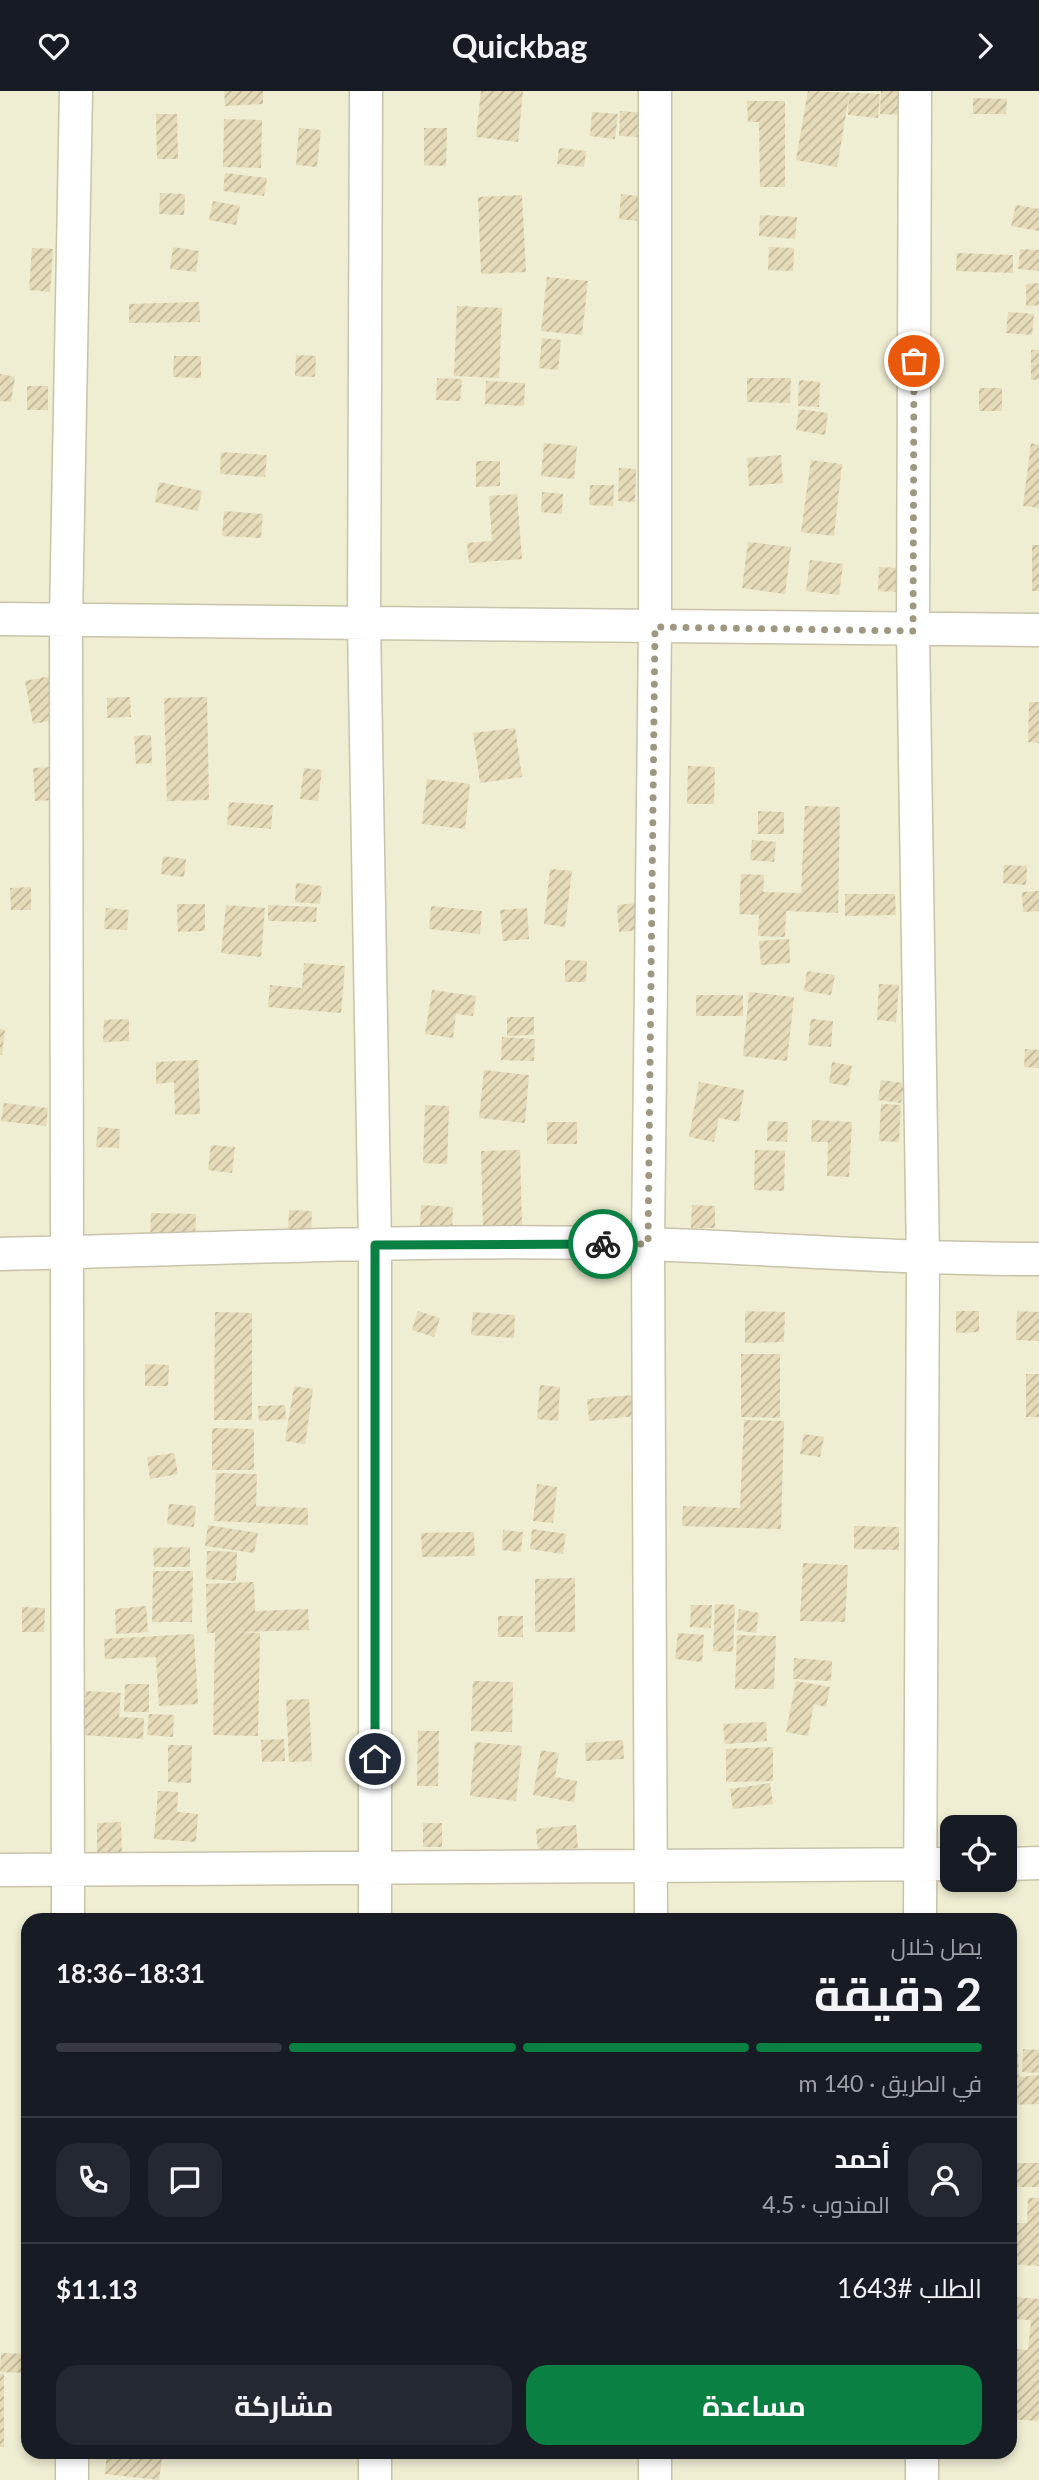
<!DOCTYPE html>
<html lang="ar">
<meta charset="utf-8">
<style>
:root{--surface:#171b24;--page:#242831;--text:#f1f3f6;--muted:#9ea1a6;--line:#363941;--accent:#0b8043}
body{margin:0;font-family:Lato,Cairo,sans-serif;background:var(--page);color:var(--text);direction:rtl;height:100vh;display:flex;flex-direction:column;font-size:26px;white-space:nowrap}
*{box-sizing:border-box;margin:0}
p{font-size:23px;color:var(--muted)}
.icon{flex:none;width:38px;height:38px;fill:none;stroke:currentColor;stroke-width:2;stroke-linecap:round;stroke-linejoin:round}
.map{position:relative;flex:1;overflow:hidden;direction:ltr}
.side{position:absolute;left:21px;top:1822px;width:996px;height:546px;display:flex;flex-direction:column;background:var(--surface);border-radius:21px;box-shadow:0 4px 10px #0003;direction:rtl}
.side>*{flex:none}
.controls{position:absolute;left:940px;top:1724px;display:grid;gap:14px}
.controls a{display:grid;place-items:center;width:77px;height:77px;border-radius:14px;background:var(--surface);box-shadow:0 4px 10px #0003;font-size:35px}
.pin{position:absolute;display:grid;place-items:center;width:60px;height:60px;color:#fff;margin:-30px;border:4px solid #fff;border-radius:50%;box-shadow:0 2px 7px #0007}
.courier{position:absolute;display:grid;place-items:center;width:70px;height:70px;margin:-35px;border:5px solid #0b8043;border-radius:50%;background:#fff;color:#222;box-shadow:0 2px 9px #0007}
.headline em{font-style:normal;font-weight:700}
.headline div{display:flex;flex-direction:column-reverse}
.headline{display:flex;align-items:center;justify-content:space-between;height:119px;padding:0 35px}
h1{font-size:46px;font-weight:700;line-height:52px}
.bar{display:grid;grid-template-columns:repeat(4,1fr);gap:10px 7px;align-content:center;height:84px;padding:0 35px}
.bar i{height:9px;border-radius:5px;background:var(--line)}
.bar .on{background:var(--accent)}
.bar p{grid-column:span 4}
.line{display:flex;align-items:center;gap:18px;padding:0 35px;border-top:2px solid var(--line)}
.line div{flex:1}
.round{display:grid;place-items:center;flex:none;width:74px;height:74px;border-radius:21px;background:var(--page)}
.primary-button{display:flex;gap:14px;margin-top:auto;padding:14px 35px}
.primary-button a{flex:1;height:80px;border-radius:21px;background:var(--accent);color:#fff;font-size:28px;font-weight:700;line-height:80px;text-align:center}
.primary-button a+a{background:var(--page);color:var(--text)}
header{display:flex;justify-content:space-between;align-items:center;height:91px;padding:0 35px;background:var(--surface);font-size:32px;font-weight:700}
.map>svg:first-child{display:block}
</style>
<header><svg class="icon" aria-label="forward" viewBox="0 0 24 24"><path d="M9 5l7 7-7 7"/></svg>Quickbag<svg class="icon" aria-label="heart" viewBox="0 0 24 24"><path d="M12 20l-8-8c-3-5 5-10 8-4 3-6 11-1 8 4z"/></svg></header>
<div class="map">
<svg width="1039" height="2389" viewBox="0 0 1039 2389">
<defs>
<pattern id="building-hatch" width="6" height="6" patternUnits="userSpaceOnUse" patternTransform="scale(1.75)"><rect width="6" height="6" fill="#e6dbb9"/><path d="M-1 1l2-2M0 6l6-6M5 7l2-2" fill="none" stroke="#bfb599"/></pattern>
</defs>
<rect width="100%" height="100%" fill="#f9f8e3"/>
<path fill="#efedd2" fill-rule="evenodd" d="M0,0H1039V2389H0ZM952,1736H1004V1788H952ZM28,1829H1010V2361H28Z"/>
<path fill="url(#building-hatch)" d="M224,0H263V13L225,15Z
M481,0H523L518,51L476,46Z
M808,0L880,3L878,27L848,24L849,5L837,76L796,69Z
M881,0H902L900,24L880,23Z
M973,7L1007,8L1006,23H973Z
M747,10H785V96H760L759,31H748Z
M620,20L643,22L641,46L619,45Z
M592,21L618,23L615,48L590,45Z
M156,23H177L178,68H157Z
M224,28L262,29L261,77L223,76Z
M299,37L321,39L317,76L296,74Z
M424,37H447L446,75L424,74Z
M559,57L586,60L584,76L557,73Z
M225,82L267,87L264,105L223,100Z
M160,102L185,103L184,124L159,123Z
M621,103L639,105L637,130L619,128Z
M522,104L526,181L481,183L478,106Z
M213,110L240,115L236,134L209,129Z
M1016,114L1039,118V140L1011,135Z
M760,124L797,126L795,148L759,145Z
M173,156L199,160L196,181L170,178Z
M769,156L794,157L793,180L768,179Z
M32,157L53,158L50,201L29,199Z
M1020,158L1039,159V180L1018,178Z
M957,162L1013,164V182L956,180Z
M547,186L588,190L582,244L541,240Z
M1039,192V214L1026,215V193Z
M199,211L200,231L129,232V213Z
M457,215L502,217L499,287L454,285Z
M1008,221L1034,223L1032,244L1006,242Z
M542,247L561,249L558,279L539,277Z
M1031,259H1039V288L1031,289Z
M296,264L316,265L315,286L295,285Z
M174,265H201V287L173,286Z
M0,283L15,286L11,311L0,310Z
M437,287L462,288L460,310L436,309Z
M747,287H791L790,312L747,311Z
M799,289L820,291L819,316L798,315Z
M486,290L525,292L524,315L485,313Z
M27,295H48V319H27Z
M979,297H1002V320H979Z
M799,318L828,322L825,344L796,339Z
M544,352L577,355L574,388L541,385Z
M1031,352L1039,354V417L1023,415Z
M221,361L267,364L265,386L220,383Z
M781,364L783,392L749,395L747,367Z
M811,369L842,373L834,445L801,441Z
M476,370H500V395L476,396Z
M619,377L636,378L635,411L618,410Z
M159,391L202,400L198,420L155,411Z
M590,394H614L613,415L589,414Z
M542,401L563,403L562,423L541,421Z
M517,403L522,468L469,472L467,452L492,450L489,405Z
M224,420L263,423L261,447L222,445Z
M748,451L791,456L785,503L742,497Z
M1032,454H1039V500H1032Z
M810,469L843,473L839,504L806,500Z
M879,476L901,477L899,501L878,500Z
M67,582L75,625L33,633L25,590Z
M130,606L131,626L107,627V607Z
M207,606L209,709L167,710L164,607Z
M1029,611H1039V652L1028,651Z
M515,637L522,686L480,692L473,642Z
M151,644L152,672L136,673L134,645Z
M688,675L715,676L714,713H687Z
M52,676L54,709L35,710L33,677Z
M304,677L322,679L318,710L300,708Z
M427,688L470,693L465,738L422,733Z
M229,711L273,714L271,738L227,734Z
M805,715L840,716L838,822L786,820L785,846L758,845L759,824L739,823L741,783L764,784L763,801L801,802Z
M758,720L784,721V743H758Z
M752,749L776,751L774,771L750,769Z
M163,765L186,768L184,786L161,783Z
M1004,774L1027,775L1026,794L1003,792Z
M550,778L572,780L565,836L544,833Z
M296,792L322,795L320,813L295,811Z
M31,796V819H11L10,797Z
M1039,800V820L1023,821L1022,801Z
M845,803H895L896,824L845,825Z
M637,812L639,839L619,841L617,814Z
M177,813H205V840L178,841Z
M226,814L265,817L261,866L221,862Z
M268,814L317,816L316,831L268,830Z
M431,815L482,820L480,843L429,838Z
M106,817L129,819L127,839L104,838Z
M527,817L529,848L503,850L500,819Z
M789,848L790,872L761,874L759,850Z
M565,869L587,870L586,891H565Z
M304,872L345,875L341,922L268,916L270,894L302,897Z
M807,880L835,884L831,904L804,900Z
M879,893L899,894L896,931L877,929Z
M432,899L476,905L473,925L456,923L453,947L425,943Z
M749,901L794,906L787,970L743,965Z
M696,904H743V925H696Z
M507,926H534V944L507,945Z
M129,928V950L103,951L104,929Z
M811,928L833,930L831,956L808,954Z
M0,938L5,939L2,964H0Z
M502,946L535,948L534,970L501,969Z
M1025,958L1039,959V977L1024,976Z
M198,969L200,1023L175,1024L174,991L156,993V971Z
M832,971L852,975L848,995L829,992Z
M484,979L529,984L525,1032L479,1027Z
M881,989L904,992L901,1012L878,1009Z
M699,991L744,999L739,1031L719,1027L714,1051L689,1046Z
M4,1012L48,1017L46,1035L1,1030Z
M881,1013L901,1014L899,1051L879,1050Z
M425,1014L449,1015L447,1073L423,1072Z
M812,1029L852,1031L849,1086L827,1085L828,1051H811Z
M768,1030L788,1031L787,1051L767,1050Z
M547,1031H577V1053H547Z
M98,1036L120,1038L119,1057L96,1056Z
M211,1054L235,1056L232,1082L208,1079Z
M520,1059L522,1137L483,1138L481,1060Z
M755,1059L785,1060L784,1100L754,1099Z
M421,1114L453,1116L452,1141L420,1139Z
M692,1114L715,1115V1137H691Z
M289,1119L312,1120L311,1143L288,1142Z
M151,1122L196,1123L195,1147L150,1146Z
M418,1220L440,1227L434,1246L412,1239Z
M745,1220L785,1221L784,1251L745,1252Z
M956,1220H979V1241L956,1242Z
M1017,1220L1039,1221V1250L1016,1249Z
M215,1221L252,1222V1329H214Z
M473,1221L515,1224L514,1247L471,1244Z
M741,1263H780V1327L741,1326Z
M145,1273L169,1274L168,1295H145Z
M1026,1283H1039V1326H1026Z
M540,1294L560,1296L558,1330L537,1328Z
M294,1295L313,1298L305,1353L285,1350Z
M633,1304L635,1325L589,1330L587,1308Z
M285,1314L286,1328L259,1330L258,1315Z
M744,1329L784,1330L781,1438L682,1435L683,1415L740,1417Z
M212,1337L254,1338V1379H212Z
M804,1343L824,1346L820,1366L800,1363Z
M174,1362L178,1383L150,1388L147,1366Z
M216,1382L257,1383L256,1415L308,1417V1434L214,1430Z
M537,1393L557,1396L553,1432L533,1430Z
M169,1413L196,1415L194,1436L167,1433Z
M208,1434L258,1442L254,1462L205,1455Z
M854,1435L899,1436V1459L854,1458Z
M532,1438L566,1443L563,1463L530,1458Z
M503,1439L523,1441L521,1461L502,1459Z
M474,1441L475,1465L422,1466L421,1442Z
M190,1456V1476H154L153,1457Z
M207,1460L237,1461L236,1490L206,1488Z
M803,1472L848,1474L845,1531L800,1530Z
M153,1480H193L192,1531H152Z
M575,1487V1541H535V1488Z
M254,1491L255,1520L308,1518L309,1539L232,1541L260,1542L258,1645L213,1644L215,1542H207L206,1493Z
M715,1513L735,1514L733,1561L713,1560Z
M691,1514H712L711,1537L690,1536Z
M146,1515L148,1541L116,1543L115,1518Z
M22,1516L45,1517L44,1541H22Z
M739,1518L759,1522L756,1542L736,1539Z
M498,1525H523V1546H498Z
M678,1542L704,1544L702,1571L675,1568Z
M194,1543L198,1613L159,1615L156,1566L105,1568L104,1548Z
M737,1544L776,1545L774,1598H735Z
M794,1567L832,1570L831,1590L793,1588Z
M473,1590L513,1591L512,1641L471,1640Z
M796,1590L830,1596L826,1616L814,1613L808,1645L786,1641Z
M125,1593H149V1621H124Z
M86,1600L121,1602L119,1626L144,1627L143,1648L83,1644Z
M309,1608L312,1670L289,1671L286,1609Z
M149,1623L174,1624L173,1646L147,1644Z
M766,1631L767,1650L725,1653L723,1633Z
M418,1640H439L438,1695H417Z
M284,1648L285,1670L262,1671L261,1649Z
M623,1649L624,1668L586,1670L585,1652Z
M475,1651L522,1655L516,1710L470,1705Z
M168,1654H192L191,1692L168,1691Z
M773,1656V1690L726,1691V1658Z
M541,1659L559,1662L555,1686L577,1690L574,1711L533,1704Z
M770,1692L773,1713L733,1718L730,1698Z
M158,1700L178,1701L177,1721L198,1723L196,1751L154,1748Z
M121,1731L122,1766L97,1767V1732Z
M423,1732H442V1756H423Z
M576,1734L578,1757L538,1761L536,1738Z
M1023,1958L1039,1959V1982L1022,1981Z
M1018,1960L1019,1986L1039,1984V2013L1010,2014V1961Z
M1010,2072H1039V2096H1010Z
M1028,2107H1039V2175L1010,2173V2132H1027Z
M1014,2206L1039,2208V2330L1010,2328L1013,2258L1028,2259L1031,2229L1012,2228Z
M1,2262L28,2263V2282L0,2281Z
M0,2283H4V2356H0Z
M107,2361L162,2367L159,2389L105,2383Z
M179,2361H210L209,2368L178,2363Z"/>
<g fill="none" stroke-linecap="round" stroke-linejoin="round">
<g stroke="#c8c3ab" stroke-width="35">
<path id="street" d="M366,0L364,534L375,1154V1829
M915,0L913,540L923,1168L920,1829
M0,528L1039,539
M0,1163C216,1158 433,1147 649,1153C779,1158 909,1168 1039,1168
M1004,1773L1039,1772
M0,1779L952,1773
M68,1829L66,528L76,0
M651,1829L648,1153L655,536V0
M72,2361V2389
M655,2361V2389
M922,2361V2389
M375,2389V2361"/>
</g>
<use href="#street" stroke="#fff" stroke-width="32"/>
</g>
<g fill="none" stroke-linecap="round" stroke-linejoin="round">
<path stroke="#9e9881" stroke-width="7" stroke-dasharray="0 12.6" d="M603,1153H648L655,536L913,540L914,270"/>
<path stroke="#0b8043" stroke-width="9" d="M375,1668V1154L603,1153"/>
</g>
</svg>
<div class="controls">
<a><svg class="icon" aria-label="locate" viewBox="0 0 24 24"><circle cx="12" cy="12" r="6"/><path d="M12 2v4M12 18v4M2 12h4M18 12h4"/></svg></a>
</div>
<div class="pin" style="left:914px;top:270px;background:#ea580c"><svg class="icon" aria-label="bag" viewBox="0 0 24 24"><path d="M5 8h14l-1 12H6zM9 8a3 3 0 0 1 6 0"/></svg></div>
<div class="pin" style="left:375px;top:1668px;background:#1f2937"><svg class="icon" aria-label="home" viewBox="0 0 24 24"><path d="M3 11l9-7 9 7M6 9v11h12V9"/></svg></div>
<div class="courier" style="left:603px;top:1153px"><svg class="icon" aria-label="bike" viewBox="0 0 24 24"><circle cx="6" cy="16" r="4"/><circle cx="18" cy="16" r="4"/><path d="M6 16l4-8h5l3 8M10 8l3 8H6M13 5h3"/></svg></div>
<section class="side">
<div class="headline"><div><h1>2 دقيقة</h1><p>يصل خلال</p></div><em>18:31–18:36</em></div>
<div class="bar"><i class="on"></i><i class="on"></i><i class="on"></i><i></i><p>في الطريق · 140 m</p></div>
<div class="line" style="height:126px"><a class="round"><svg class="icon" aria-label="person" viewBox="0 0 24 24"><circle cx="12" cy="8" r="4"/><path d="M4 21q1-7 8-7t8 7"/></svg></a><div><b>أحمد</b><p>المندوب · 4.5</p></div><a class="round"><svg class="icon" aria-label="chat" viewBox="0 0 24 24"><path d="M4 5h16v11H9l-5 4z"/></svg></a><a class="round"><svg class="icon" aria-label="phone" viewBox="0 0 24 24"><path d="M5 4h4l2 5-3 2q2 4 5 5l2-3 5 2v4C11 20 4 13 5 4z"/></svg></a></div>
<div class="line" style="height:91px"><div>الطلب #1643</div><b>$11.13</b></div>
<div class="primary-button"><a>مساعدة</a><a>مشاركة</a></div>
</section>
</div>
